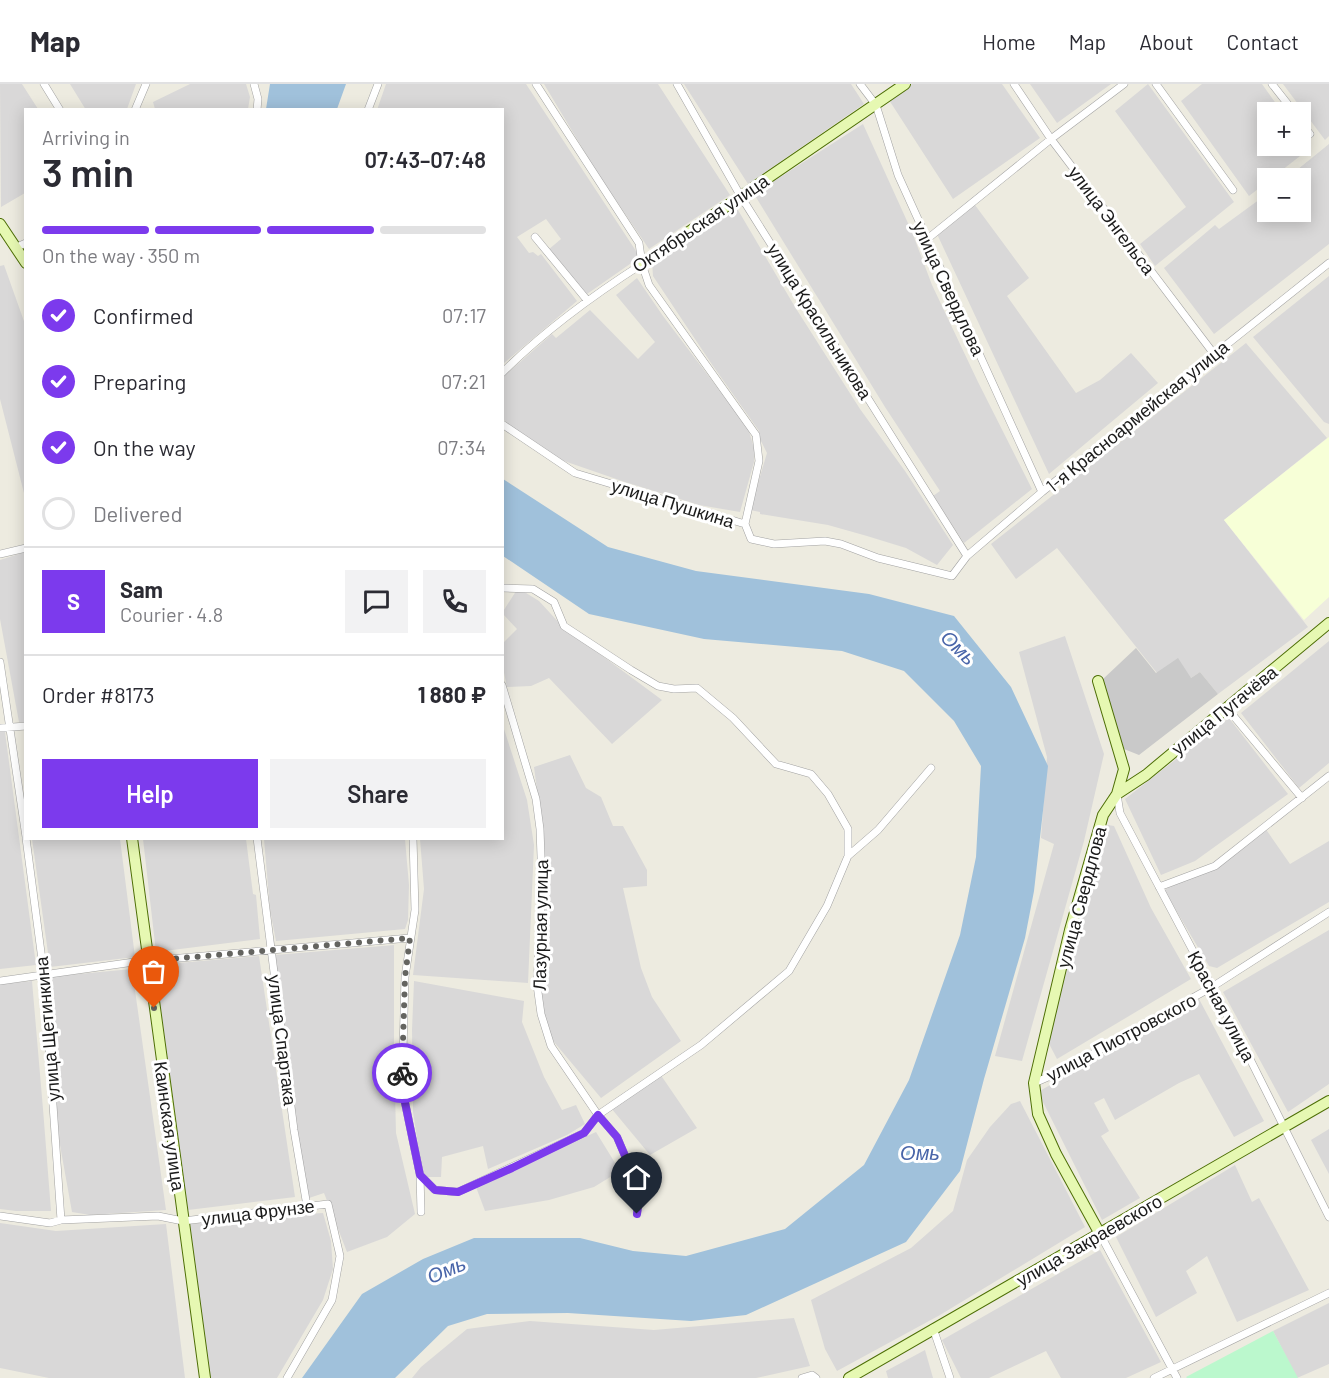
<!DOCTYPE html>
<meta charset="utf-8">
<style>
:root{--surface:#fff;--page:#f2f2f3;--text:#2b2b33;--muted:#7c7c81;--line:#e1e1e2;--accent:#7c3aed}
body{margin:0;font-family:Barlow,sans-serif;background:var(--page);color:var(--text);height:100vh;display:flex;flex-direction:column;font-size:22px;white-space:nowrap}
*{box-sizing:border-box;margin:0}
p{font-size:20px;color:var(--muted)}
.icon{flex:none;width:33px;height:33px;fill:none;stroke:currentColor;stroke-width:2;stroke-linecap:round;stroke-linejoin:round}
.map{position:relative;flex:1;overflow:hidden}
.panel{position:absolute;left:24px;top:24px;width:480px;height:732px;display:flex;flex-direction:column;background:var(--surface);border-radius:0px;box-shadow:0 3px 15px #0003}
.panel>*{flex:none}
.controls{position:absolute;left:1257px;top:18px;display:grid;gap:12px}
.controls a{display:grid;place-items:center;width:54px;height:54px;border-radius:0px;background:var(--surface);box-shadow:0 3px 15px #0003;font-size:30px}
.pin{position:absolute;display:grid;place-items:center;width:51px;height:51px;color:#fff;margin:-62px -26px;border-radius:50% 50% 50% 0;rotate:-45deg;box-shadow:0 0 6px #0007}
.pin .icon{rotate:45deg}
.courier{position:absolute;display:grid;place-items:center;width:60px;height:60px;margin:-30px;border:4px solid #7c3aed;border-radius:50%;background:#fff;color:#222;box-shadow:0 2px 8px #0007}
.overview em{font-style:normal;font-weight:600}
.overview div{display:flex;flex-direction:column-reverse}
.overview{display:flex;align-items:center;justify-content:space-between;height:102px;padding:0 18px}
h1{font-size:39px;font-weight:600;line-height:45px}
.bar{display:grid;grid-template-columns:repeat(4,1fr);gap:9px 6px;align-content:center;height:72px;padding:0 18px}
.bar i{height:8px;border-radius:4px;background:var(--line)}
.bar .active{background:var(--accent)}
.bar p{grid-column:span 4}
.line{display:flex;align-items:center;gap:15px;padding:0 18px;border-top:2px solid var(--line)}
.line div{flex:1}
.round{display:grid;place-items:center;flex:none;width:63px;height:63px;border-radius:0px;background:var(--page)}
ol{padding:0 18px;list-style:none}
li{display:flex;align-items:center;gap:18px;height:66px}
li p{margin-inline-start:auto}
li .icon{padding:6px;border-radius:50%;background:var(--accent);color:#fff;stroke-width:4}
li:last-child{color:var(--muted)}
li i{width:33px;height:33px;border:3px solid var(--line);border-radius:50%}
.primary-button{display:flex;gap:12px;margin-top:auto;padding:12px 18px}
.primary-button a{flex:1;height:69px;border-radius:0px;background:var(--accent);color:#fff;font-size:24px;font-weight:600;line-height:69px;text-align:center}
.primary-button a+a{background:var(--page);color:var(--text)}
header{display:flex;align-items:center;gap:36px;box-sizing:border-box;height:84px;padding:0 30px;background:var(--surface);border-bottom:2px solid var(--line)}
header strong{font-size:28px}
nav{display:flex;gap:33px;margin-inline-start:auto;font-size:21px}
.map>svg:first-child{display:block}
</style>
<header>
<strong>Map</strong>
<nav><a>Home</a><a>Map</a><a>About</a><a>Contact</a></nav>
</header>
<div class="map">
<svg width="1329" height="1294" viewBox="0 0 1329 1294">
<rect width="100%" height="100%" fill="#edebe0"/>
<path fill="#d9d8d8" d="M0,0H22L38,25L26,26L25,109L1,123Z
M70,0H136L127,25L86,26Z
M190,0H246L250,13L248,25H155L153,18Z
M386,0H526L640,173L587,210L548,166L561,155L546,135L517,153L529,169L533,168L538,172L541,170L577,217L503,280L502,26H377Z
M544,0H658L730,111L649,165L596,87Z
M684,0H851L864,20L748,100Z
M912,0H1002L1040,54L953,115L889,16Z
M1030,0H1111L1057,39Z
M1148,0L1234,118L1155,182L1140,160L1186,123L1115,27Z
M1202,0H1262L1282,28H1268V62H1300L1301,53L1309,65L1272,94H1268L1267,98L1249,112L1181,17Z
M1283,0H1329V52L1325,56Z
M863,40L912,148L932,201L978,298L1032,405L964,459L933,412L940,407L885,323L754,110Z
M1329,60V160L1214,250L1164,184L1215,141L1219,145L1267,110L1268,128H1300V94H1287Z
M735,121L795,223L860,325L905,387L953,461L937,481L906,464L867,452L828,441L760,430V428L750,426L767,369L758,351L759,347L713,282L653,192L652,177Z
M975,121L1029,194L1007,212L1076,309L1100,296L1131,269L1158,299L1049,390L937,150Z
M4,181L25,240V413L0,315V182Z
M1329,192V340L1324,338L1253,253Z
M637,194L663,232L748,344L754,364V378L740,428L699,421L625,398L564,377L528,357L503,335V293L552,250L556,254L590,226L638,275L655,258L616,211Z
M1246,259L1327,354L1224,436L1308,543L1218,610L1200,588L1191,594L1157,589L1057,464L1016,495L991,460Z
M25,468L26,638H19L0,535V476Z
M518,504L539,517L562,542L662,616L612,660L549,594L531,602L507,603L503,584V559L517,545L502,529Z
M1065,552L1104,670L1084,757L1022,977L995,972L1054,760L1041,754L1047,673L1019,568Z
M1329,557V679L1299,704L1241,629Z
M1229,634L1288,710L1195,777L1161,791L1125,715Z
M503,642L527,716L534,761L528,899L413,891L424,805L420,755L502,754Z
M0,648H5L36,881L0,885Z
M570,671L586,704L601,713L613,742H623L647,786V802L623,804L641,884L652,913L681,957L601,1014L554,958L541,925L542,744L534,683Z
M1108,741L1114,742L1151,824L1191,895L1057,975L1046,954L1075,853L1097,755Z
M1265,744L1290,780L1329,757V818L1217,884L1209,882L1164,806L1229,773Z
M32,755H120L135,873L50,883Z
M143,755H246L253,810L256,811L260,855L156,868Z
M264,755H405L409,801L408,836L405,845L276,857L270,826Z
M1329,846V1000L1288,1028L1223,908Z
M394,861V967L396,1049L415,1130L387,1153L347,1168L324,1109L306,1115L275,871Z
M259,872L295,1113L188,1126L155,881Z
M132,885L166,1126L90,1131L72,1128L58,1050L46,893Z
M32,897L43,1025L51,1127H16L0,1125V900Z
M414,897L524,917L522,938L544,993L562,1026L576,1021L585,1040L567,1051L488,1085L483,1062L442,1073L441,1093H423L413,1028L412,946Z
M1199,915L1264,1037L1234,1053L1199,990L1179,999L1115,1036L1104,1014L1094,1019L1109,1047L1101,1052L1140,1114L1102,1136L1038,1008Z
M658,987L697,1044L650,1071L611,1024Z
M1020,1017L1085,1143L940,1231L837,1287L825,1265L811,1216L911,1164L953,1127L967,1076L990,1043L1011,1020Z
M1329,1045V1090L1311,1056Z
M596,1048L620,1087L594,1103L549,1116L485,1127L476,1103Z
M1235,1081L1252,1118L1259,1114L1309,1206L1237,1238L1207,1172L1186,1187L1197,1209L1156,1233L1116,1153Z
M323,1129L331,1157L333,1185L323,1216L277,1294H209L190,1140L273,1132Z
M0,1139L56,1147L166,1140L185,1294H49L0,1284Z
M1100,1166L1161,1278L1126,1294H1061L1046,1267L989,1294H961L942,1256Z
M1329,1219V1280L1297,1294L1273,1247Z
M794,1234L810,1282L756,1294H412L421,1283L467,1245L530,1237L654,1246Z
M925,1266L933,1294H888L886,1287Z"/>
<path fill="#f7ffd7" d="M1329,353V513L1304,536L1224,436Z"/>
<path fill="#c9c9c9" d="M1136,564L1156,589L1178,574L1191,594L1200,588L1218,610L1139,671L1124,665L1102,596Z"/>
<path fill="#bbf8cd" d="M1273,1247L1298,1294H1187L1186,1293Z"/>
<path fill="#a0c1db" d="M270,0H346L337,25H266Z
M503,395L608,463L696,487L869,510L954,532L1011,603L1048,682L1034,807L1025,854L984,995L960,1087L906,1158L746,1231L691,1237L568,1229L487,1230L448,1242L395,1294H302L362,1210L423,1175L474,1154H580L633,1167L686,1172L785,1145L864,1081L909,996L960,851L976,773L981,682L954,637L904,587L842,567L704,555L589,530L503,472Z"/>
<g fill="none" stroke-linecap="round" stroke-linejoin="round">
<g stroke="#a2a2a2" stroke-width="8">
<path id="street" d="M44,0L60,26
M254,0L258,15L257,26
M536,0L639,159L642,180L649,201L756,351L759,377L745,440
M677,0L740,111L967,472
M860,0L876,21L898,91L1042,408
M1014,0L1051,55L1214,270
M1156,0L1233,106
M1272,0L1294,28
M135,26L146,0
M368,26L378,0
M1300,38L1310,50
M535,153L587,216
M926,156L1051,55L1124,0
M17,163L26,159
M502,289C544,247 592,212 642,180
M502,340L575,389L745,440L751,455L774,460L825,457L841,460L878,474L952,492L967,472L1042,408L1329,179
M0,470L26,464
M0,578L26,753
M502,601L536,715L540,745L542,800L537,901L541,930L551,962L598,1031L617,1053L640,1107L637,1129
M1226,623L1302,714
M0,644L26,642
M1117,710L1120,729L1246,967L1329,1133
M26,754L44,891L61,1136
M257,754L294,1046L307,1122
M413,754L415,826L405,893L402,1004L420,1091L421,1128
M848,772L878,746L931,684
M1159,803L1215,782L1329,692
M0,897L134,878L410,854
M1034,999L1062,987L1212,903L1329,828
M420,1091L435,1106L458,1108L584,1049L598,1031L701,961L789,887L827,822L848,772V745L828,710L811,690L776,680L733,634L697,604L674,605L658,602L631,586L564,542L554,518L533,505L502,504
M0,1132L50,1139L61,1136L158,1132L183,1137L328,1120L340,1172L332,1216L287,1294
M1100,1150L1177,1294
M933,1244L950,1294
M802,1294L812,1291L816,1294
M1154,1294L1329,1209"/>
</g>
<g stroke="#4d6e05" stroke-width="12">
<path id="secondary" d="M0,140L26,179
M642,180L905,0
M1098,597L1124,685L1117,710L1103,731L1070,846L1034,999L1038,1030L1056,1070L1100,1150
M1117,710L1146,691L1329,539
M132,754L205,1294
M849,1294L1329,1017"/>
</g>
<use href="#street" stroke="#fff" stroke-width="7"/>
<use href="#secondary" stroke="#e6f8b2" stroke-width="10"/>
</g>
<g fill="none" stroke-linecap="round" stroke-linejoin="round">
<path stroke="#646460" stroke-width="6" stroke-dasharray="0 10.8" d="M154,924L148,877L410,854L405,893L402,989"/>
<path stroke="#7c3aed" stroke-width="8" d="M402,989V1004L420,1091L435,1106L458,1108L512,1084L584,1049L598,1031L617,1053L640,1107L637,1130"/>
</g>
<g text-anchor="middle" dominant-baseline="central" stroke-width="6" stroke-linejoin="round" paint-order="stroke">
<g font-size="18" fill="#1b1b1b" stroke="#fff">
<text transform="translate(1112 136) rotate(53)">улица Энгельса</text>
<text transform="translate(700 139) rotate(-34)">Октябрьская улица</text>
<text transform="translate(949 204) rotate(65)">улица Свердлова</text>
<text transform="translate(820 237) rotate(58)">улица Красильникова</text>
<text transform="translate(1137 332) rotate(-39)">1-я Красноармейская улица</text>
<text transform="translate(673 419) rotate(17)">улица Пушкина</text>
<text transform="translate(1224 626) rotate(-39)">улица Пугачёва</text>
<text transform="translate(1081 813) rotate(-75)">улица Свердлова</text>
<text transform="translate(540 841) rotate(-89)">Лазурная улица</text>
<text transform="translate(1222 922) rotate(62)">Красная улица</text>
<text transform="translate(47 945) rotate(-95)">улица Щетинкина</text>
<text transform="translate(1121 953) rotate(-28)">улица Пиотровского</text>
<text transform="translate(283 956) rotate(83)">улица Спартака</text>
<text transform="translate(170 1042) rotate(82)">Каинская улица</text>
<text transform="translate(258 1128) rotate(-7)">улица Фрунзе</text>
<text transform="translate(1089 1156) rotate(-30)">улица Закраевского</text>
</g>
<g font-size="20" font-style="italic" fill="#4965a9" stroke="#fff">
<text transform="translate(959 563) rotate(44)">Омь</text>
<text x="920" y="1068">Омь</text>
<text transform="translate(446 1185) rotate(-23)">Омь</text>
</g>
</g>
</svg>
<div class="controls">
<a>+</a>
<a>−</a>
</div>
<div class="pin" style="left:154px;top:924px;background:#ea580c"><svg class="icon" aria-label="bag" viewBox="0 0 24 24"><path d="M5 8h14l-1 12H6zM9 8a3 3 0 0 1 6 0"/></svg></div>
<div class="pin" style="left:637px;top:1130px;background:#1f2937"><svg class="icon" aria-label="home" viewBox="0 0 24 24"><path d="M3 11l9-7 9 7M6 9v11h12V9"/></svg></div>
<div class="courier" style="left:402px;top:989px"><svg class="icon" aria-label="bike" viewBox="0 0 24 24"><circle cx="6" cy="16" r="4"/><circle cx="18" cy="16" r="4"/><path d="M6 16l4-8h5l3 8M10 8l3 8H6M13 5h3"/></svg></div>
<section class="panel">
<div class="overview"><div><h1>3 min</h1><p>Arriving in</p></div><em>07:43–07:48</em></div>
<div class="bar"><i class="active"></i><i class="active"></i><i class="active"></i><i></i><p>On the way · 350 m</p></div>
<ol>
<li><svg class="icon" aria-label="check" viewBox="0 0 24 24"><path d="M5 12l5 5 9-10"/></svg>Confirmed<p>07:17</p></li>
<li><svg class="icon" aria-label="check" viewBox="0 0 24 24"><path d="M5 12l5 5 9-10"/></svg>Preparing<p>07:21</p></li>
<li><svg class="icon" aria-label="check" viewBox="0 0 24 24"><path d="M5 12l5 5 9-10"/></svg>On the way<p>07:34</p></li>
<li><i></i>Delivered</li>
</ol>
<div class="line" style="height:108px"><b class="round" style="background:var(--accent);color:#fff">S</b><div><b>Sam</b><p>Courier · 4.8</p></div><a class="round"><svg class="icon" aria-label="chat" viewBox="0 0 24 24"><path d="M4 5h16v11H9l-5 4z"/></svg></a><a class="round"><svg class="icon" aria-label="phone" viewBox="0 0 24 24"><path d="M5 4h4l2 5-3 2q2 4 5 5l2-3 5 2v4C11 20 4 13 5 4z"/></svg></a></div>
<div class="line" style="height:78px"><div>Order #8173</div><b>1 880 ₽</b></div>
<div class="primary-button"><a>Help</a><a>Share</a></div>
</section>
</div>
